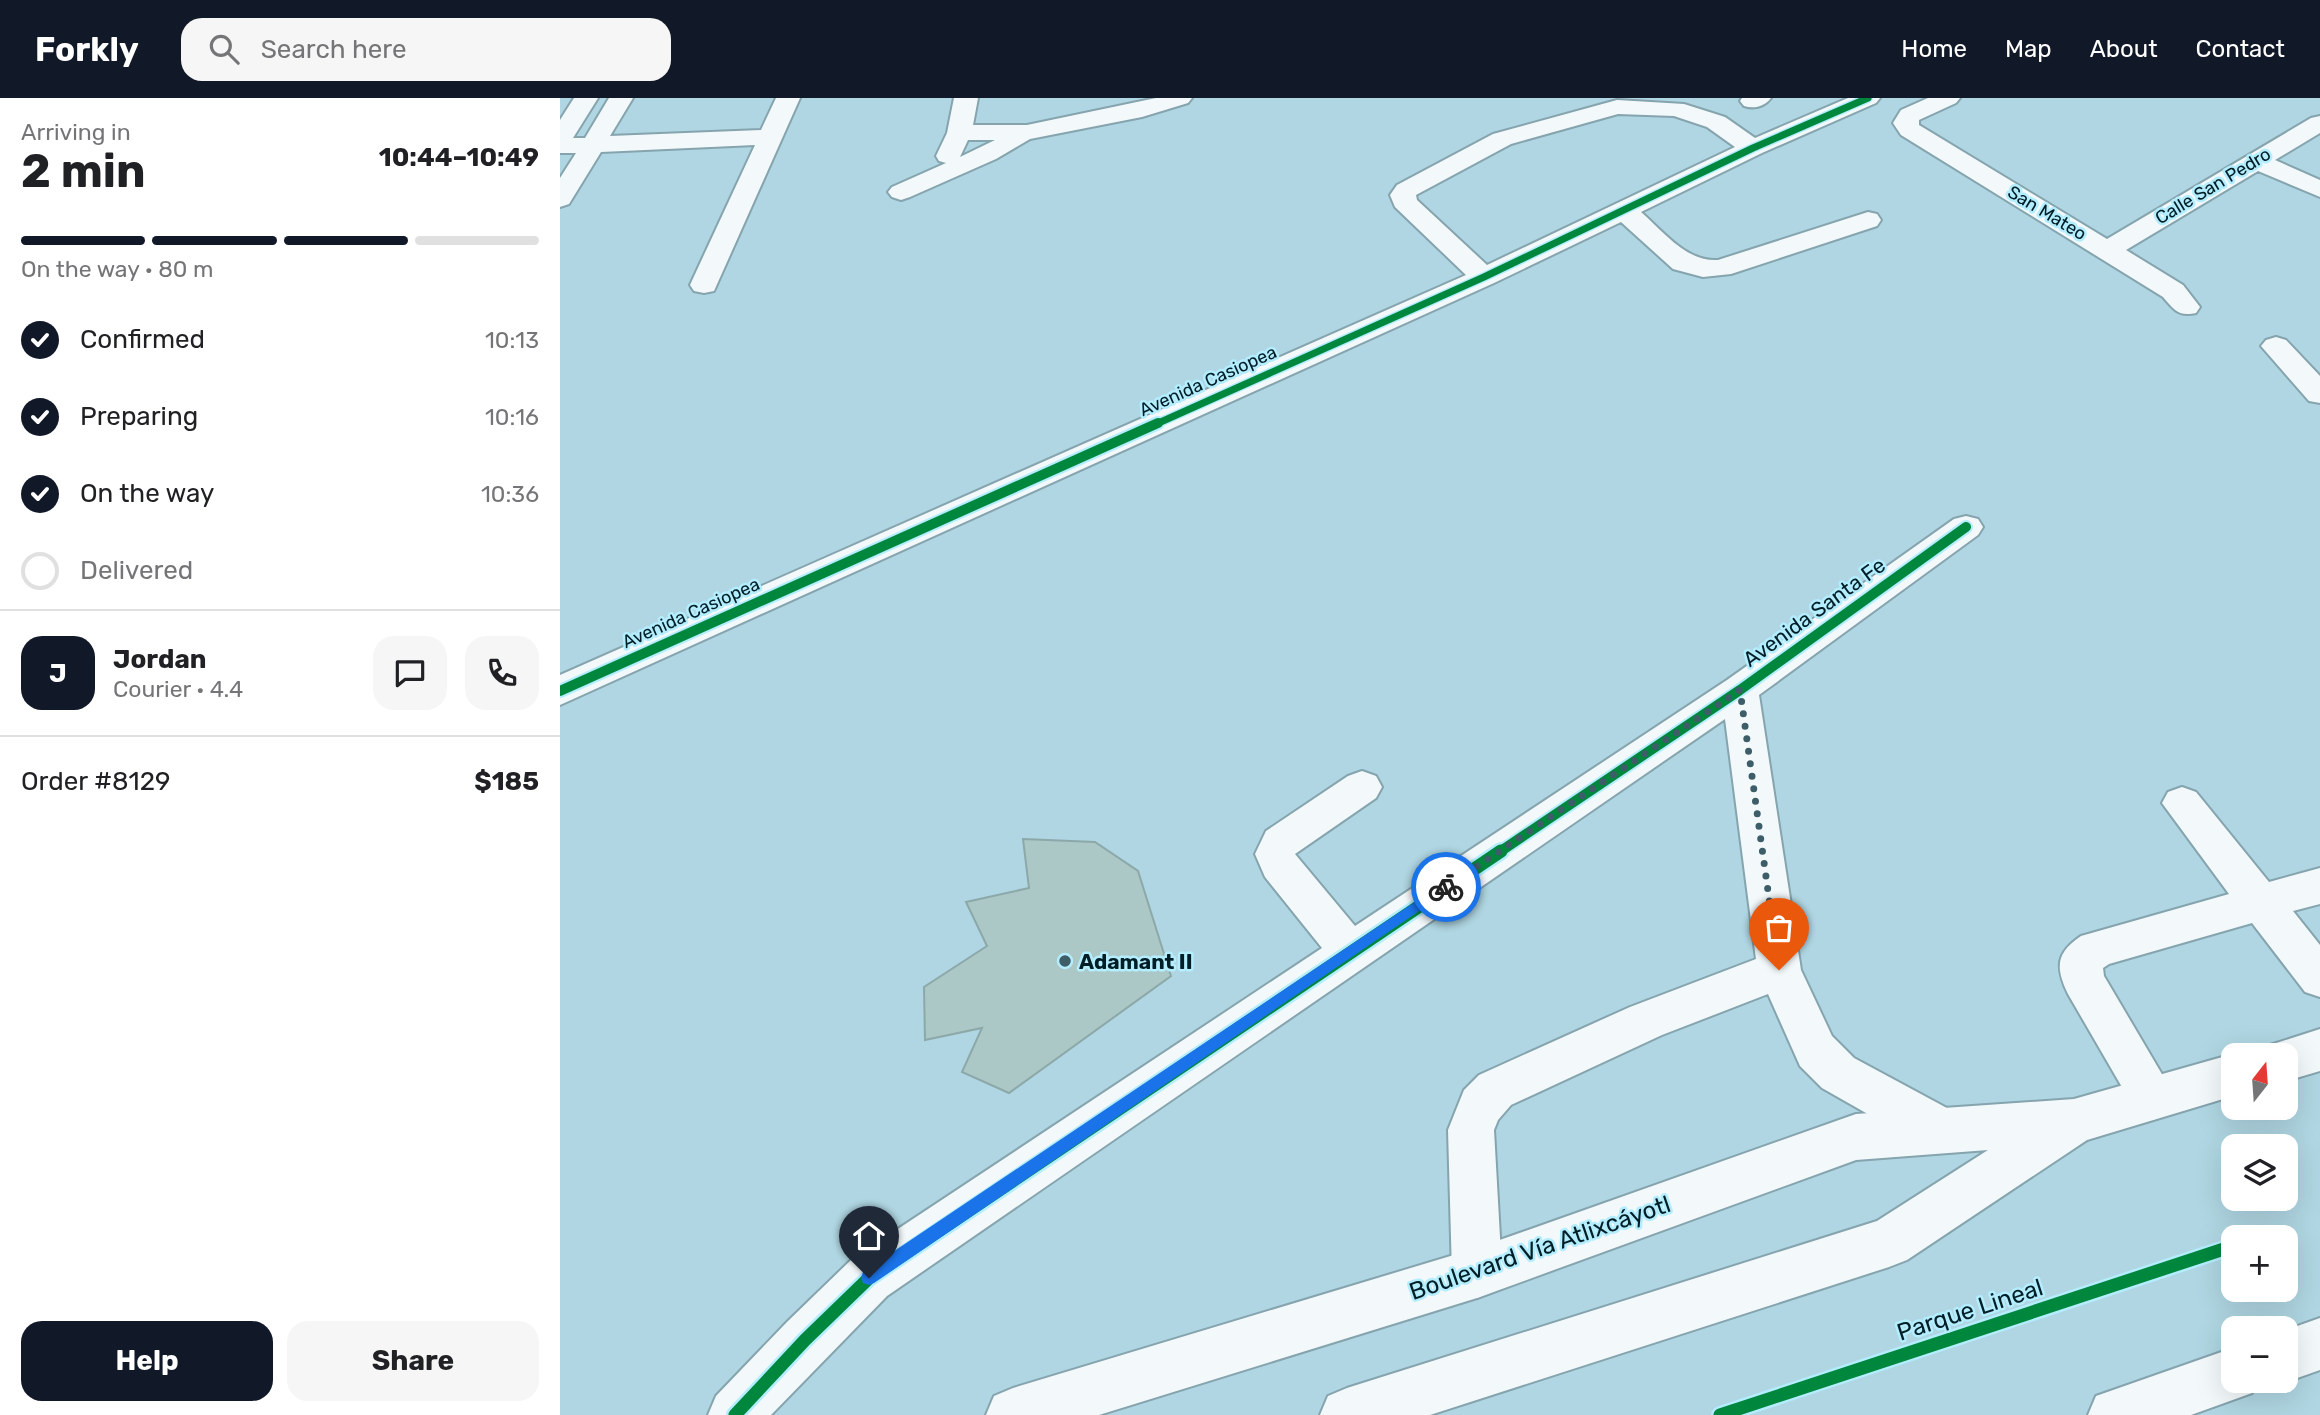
<!DOCTYPE html>
<meta charset="utf-8">
<style>
:root{--surface:#fff;--page:#f6f6f6;--text:#202124;--muted:#757577;--line:#e0e0e0;--accent:#111827}
body{margin:0;font-family:Rubik,sans-serif;background:var(--page);color:var(--text);height:100vh;display:flex;flex-direction:column;font-size:26px;white-space:nowrap}
*{box-sizing:border-box;margin:0}
p{font-size:23px;color:var(--muted)}
.icon{flex:none;width:38px;height:38px;fill:none;stroke:currentColor;stroke-width:2;stroke-linecap:round;stroke-linejoin:round}
.map{position:relative;flex:1;overflow:hidden}
.drawer{display:flex;flex-direction:column;background:var(--surface);width:560px}
.drawer>*{flex:none}
.needle{width:46px;rotate:17deg}
.fabs{position:absolute;left:1661px;top:945px;display:grid;gap:14px}
.fabs a{display:grid;place-items:center;width:77px;height:77px;border-radius:14px;background:var(--surface);box-shadow:0 7px 28px #0002;font-size:35px}
.pin{position:absolute;display:grid;place-items:center;width:60px;height:60px;color:#fff;margin:-72px -30px;border-radius:50% 50% 50% 0;rotate:-45deg;box-shadow:0 0 7px #0007}
.pin .icon{rotate:45deg}
.courier{position:absolute;display:grid;place-items:center;width:70px;height:70px;margin:-35px;border:5px solid #1a73e8;border-radius:50%;background:#fff;color:#222;box-shadow:0 2px 9px #0007}
.head em{font-style:normal;font-weight:700}
.head div{display:flex;flex-direction:column-reverse}
.head{display:flex;align-items:center;justify-content:space-between;height:119px;padding:0 21px}
h1{font-size:46px;font-weight:700;line-height:52px}
.bar{display:grid;grid-template-columns:repeat(4,1fr);gap:10px 7px;align-content:center;height:84px;padding:0 21px}
.bar i{height:9px;border-radius:5px;background:var(--line)}
.bar .on{background:var(--accent)}
.bar p{grid-column:span 4}
.line{display:flex;align-items:center;gap:18px;padding:0 21px;border-top:2px solid var(--line)}
.line div{flex:1}
.round{display:grid;place-items:center;flex:none;width:74px;height:74px;border-radius:21px;background:var(--page)}
ol{padding:0 21px;list-style:none}
li{display:flex;align-items:center;gap:21px;height:77px}
li p{margin-inline-start:auto}
li .icon{padding:7px;border-radius:50%;background:var(--accent);color:#fff;stroke-width:4}
li:last-child{color:var(--muted)}
li i{width:38px;height:38px;border:4px solid var(--line);border-radius:50%}
.primary-button{display:flex;gap:14px;margin-top:auto;padding:14px 21px}
.primary-button a{flex:1;height:80px;border-radius:21px;background:var(--accent);color:#fff;font-size:28px;font-weight:700;line-height:80px;text-align:center}
.primary-button a+a{background:var(--page);color:var(--text)}
header{display:flex;align-items:center;gap:42px;box-sizing:border-box;height:98px;padding:0 35px;background:var(--accent);color:#fff}
header strong{font-size:33px}
nav{display:flex;gap:38px;margin-inline-start:auto;font-size:24px}
.search{width:490px;height:63px;background:var(--page);display:flex;align-items:center;gap:18px;box-sizing:border-box;padding:0 24px;border-radius:21px;color:var(--muted);font-size:26px}
main{display:flex;flex:1;min-height:0}
.map>svg:first-child{display:block}
</style>
<header>
<strong>Forkly</strong>
<div class="search"><svg class="icon" aria-label="search" viewBox="0 0 24 24"><circle cx="10" cy="10" r="6"/><path d="M15 15l6 6"/></svg>Search here</div>
<nav><a>Home</a><a>Map</a><a>About</a><a>Contact</a></nav>
</header>
<main>
<section class="drawer">
<div class="head"><div><h1>2 min</h1><p>Arriving in</p></div><em>10:44–10:49</em></div>
<div class="bar"><i class="on"></i><i class="on"></i><i class="on"></i><i></i><p>On the way · 80 m</p></div>
<ol>
<li><svg class="icon" aria-label="check" viewBox="0 0 24 24"><path d="M5 12l5 5 9-10"/></svg>Confirmed<p>10:13</p></li>
<li><svg class="icon" aria-label="check" viewBox="0 0 24 24"><path d="M5 12l5 5 9-10"/></svg>Preparing<p>10:16</p></li>
<li><svg class="icon" aria-label="check" viewBox="0 0 24 24"><path d="M5 12l5 5 9-10"/></svg>On the way<p>10:36</p></li>
<li><i></i>Delivered</li>
</ol>
<div class="line" style="height:126px"><b class="round" style="background:var(--accent);color:#fff">J</b><div><b>Jordan</b><p>Courier · 4.4</p></div><a class="round"><svg class="icon" aria-label="chat" viewBox="0 0 24 24"><path d="M4 5h16v11H9l-5 4z"/></svg></a><a class="round"><svg class="icon" aria-label="phone" viewBox="0 0 24 24"><path d="M5 4h4l2 5-3 2q2 4 5 5l2-3 5 2v4C11 20 4 13 5 4z"/></svg></a></div>
<div class="line" style="height:91px"><div>Order #8129</div><b>$185</b></div>
<div class="primary-button"><a>Help</a><a>Share</a></div>
</section>
<div class="map">
<svg width="1760" height="1317" viewBox="0 0 1760 1317">
<rect width="100%" height="100%" fill="#afd6e2"/>
<path fill="#abc8c7" stroke="#8ca8a8" stroke-width="2" d="M463,741L535,744L578,773L611,878L449,995L402,974L422,930L365,942L364,889L427,848L406,804L469,790Z"/>
<g fill="none" stroke-linecap="round" stroke-linejoin="round">
<g stroke="#85a4ae" stroke-width="4">
<path id="minor" d="M14,0H38L13,40H25L49,0H73L50,38L201,32L216,0H240L154,193L144,195L134,193L130,187L195,47L41,54L9,106L0,109V80L16,55H0V22Z
M394,0H418L413,27H467L596,0H632L628,5L582,19L470,41L436,61L350,99L341,102L332,99L328,94L332,89L386,65L379,63L376,58L387,35ZM408,42H435L400,59Z
M1182,0H1211C1204,9 1194,11 1184,8L1180,3Z
M1288,0H1320L1316,5L1202,55L1081,114C1104,134 1126,164 1158,162L1308,114L1317,116L1321,122L1317,128L1171,176L1143,179L1113,171L1061,124L934,185L0,607V577L906,177L835,109L830,97L837,87L933,36L1057,2L1124,6L1165,19L1195,40ZM1058,16L1114,18L1147,29L1175,49L927,167L857,102L856,97L951,46Z
M1368,0H1400L1396,5L1359,22V27L1547,141L1751,20L1760,18V35L1715,62L1760,82V99L1698,73L1566,152L1623,187L1640,209L1636,215C1619,219 1614,212 1603,199L1341,37L1333,25L1341,12Z
M1716,239L1726,242L1760,278V305L1749,303L1701,248L1706,242Z
M1406,418L1418,421L1423,429L1418,437L1199,597L1241,872L1272,938L1294,960L1398,1016L1404,1032L1398,1048L1381,1055L1364,1048L1262,990L1240,968L1208,896L1102,937L951,1007L938,1022L934,1032L942,1175L935,1193L917,1200L899,1193L892,1175L888,1032L904,992L919,977L1070,909L1196,861L1165,621L327,1198L211,1317H148L156,1298L227,1224L291,1162L762,850L705,779L695,756L706,733L788,678L802,673L816,678L822,689L816,700L735,756L795,828L1167,582L1394,421Z
M1622,689L1636,694L1709,784L1760,770V806L1733,813L1760,847V899L1745,894L1692,825L1549,866L1543,870L1544,878L1616,1000L1609,1015L1593,1022L1577,1015L1508,896C1495,869 1496,855 1521,838L1669,796L1602,705L1608,694Z"/>
</g>
<g stroke="#85a4ae" stroke-width="4">
<path id="major" d="M1760,931V973L1726,983V957H1705L1710,947Z
M1673,956L1677,957H1673V998L1527,1042L1347,1162L1329,1169L870,1317H760L768,1298L787,1290L1317,1123L1428,1052L1296,1062L917,1200L539,1317H426L434,1298L453,1290L917,1150L1296,1016L1514,1001Z
M1760,1220V1272L1726,1284L1723,1283H1726V1232Z
M1673,1250V1283H1696L1692,1295L1631,1317H1528L1536,1298Z"/>
</g>
<use href="#minor" fill="#f3f9fb" fill-rule="evenodd"/>
<use href="#major" fill="#f3f9fb" fill-rule="evenodd"/>
<g stroke="#b3edfe" stroke-width="10">
<path id="cycleway-far2" d="M594,327L924,179L1193,50L1308,0"/>
</g>
<g stroke="#b3edfe" stroke-width="14">
<path id="cycleway-far1" d="M0,593L598,325
M938,755L1180,592L1406,429"/>
</g>
<g stroke="#b3edfe" stroke-width="18">
<path id="cycleway" d="M175,1317L245,1242L309,1180L941,753
M1160,1317L1673,1148"/>
</g>
<use href="#cycleway-far2" stroke="#00873e" stroke-width="7"/>
<use href="#cycleway-far1" stroke="#00873e" stroke-width="10"/>
<use href="#cycleway" stroke="#00873e" stroke-width="13"/>
</g>
<path fill="#1a73e8" d="M886,783L890,785V792L314,1185L309,1187L303,1185L301,1180L303,1174Z"/>
<g fill="none" stroke-linecap="round" stroke-linejoin="round">
<path stroke="#3d5e68" stroke-width="7" stroke-dasharray="0 12.6" d="M886,789L1180,592L1219,872"/>
</g>
<circle fill="#3d5e68" stroke="#b3edfe" stroke-width="2.5" cx="505" cy="863" r="7"/>
<g text-anchor="middle" dominant-baseline="central" stroke-width="5" stroke-linejoin="round" paint-order="stroke">
<g font-size="18" fill="#001e26" stroke="#b3edfe">
<text transform="translate(1653 88) rotate(-31)">Calle San Pedro</text>
<text transform="translate(1487 115) rotate(31)">San Mateo</text>
<text transform="translate(648 283) rotate(-24)">Avenida Casiopea</text>
<text transform="translate(131 515) rotate(-24)">Avenida Casiopea</text>
</g>
<g font-size="21" fill="#001e26" stroke="#b3edfe">
<text transform="translate(1254 514) rotate(-36)">Avenida Santa Fe</text>
</g>
<g font-size="21" font-weight="bold" fill="#001e26" stroke="#b3edfe" text-anchor="start">
<text x="519" y="863">Adamant II</text>
</g>
<g font-size="24" fill="#001e26" stroke="#b3edfe">
<text transform="translate(980 1150) rotate(-19)">Boulevard Vía Atlixcáyotl</text>
<text transform="translate(1410 1212) rotate(-18)">Parque Lineal</text>
</g>
</g>
</svg>
<div class="fabs">
<a><svg class="needle" viewBox="-14 -14 28 28"><path d="M0-13l5 13h-10z" fill="#e53935"/><path d="M0 13l5-13h-10z" fill="#757577"/></svg></a>
<a><svg class="icon" aria-label="layers" viewBox="0 0 24 24"><path d="M12 4l9 5-9 5-9-5zM3 14l9 5 9-5"/></svg></a>
<a>+</a>
<a>−</a>
</div>
<div class="pin" style="left:1219px;top:872px;background:#ea580c"><svg class="icon" aria-label="bag" viewBox="0 0 24 24"><path d="M5 8h14l-1 12H6zM9 8a3 3 0 0 1 6 0"/></svg></div>
<div class="pin" style="left:309px;top:1180px;background:#1f2937"><svg class="icon" aria-label="home" viewBox="0 0 24 24"><path d="M3 11l9-7 9 7M6 9v11h12V9"/></svg></div>
<div class="courier" style="left:886px;top:789px"><svg class="icon" aria-label="bike" viewBox="0 0 24 24"><circle cx="6" cy="16" r="4"/><circle cx="18" cy="16" r="4"/><path d="M6 16l4-8h5l3 8M10 8l3 8H6M13 5h3"/></svg></div>
</div>
</main>
